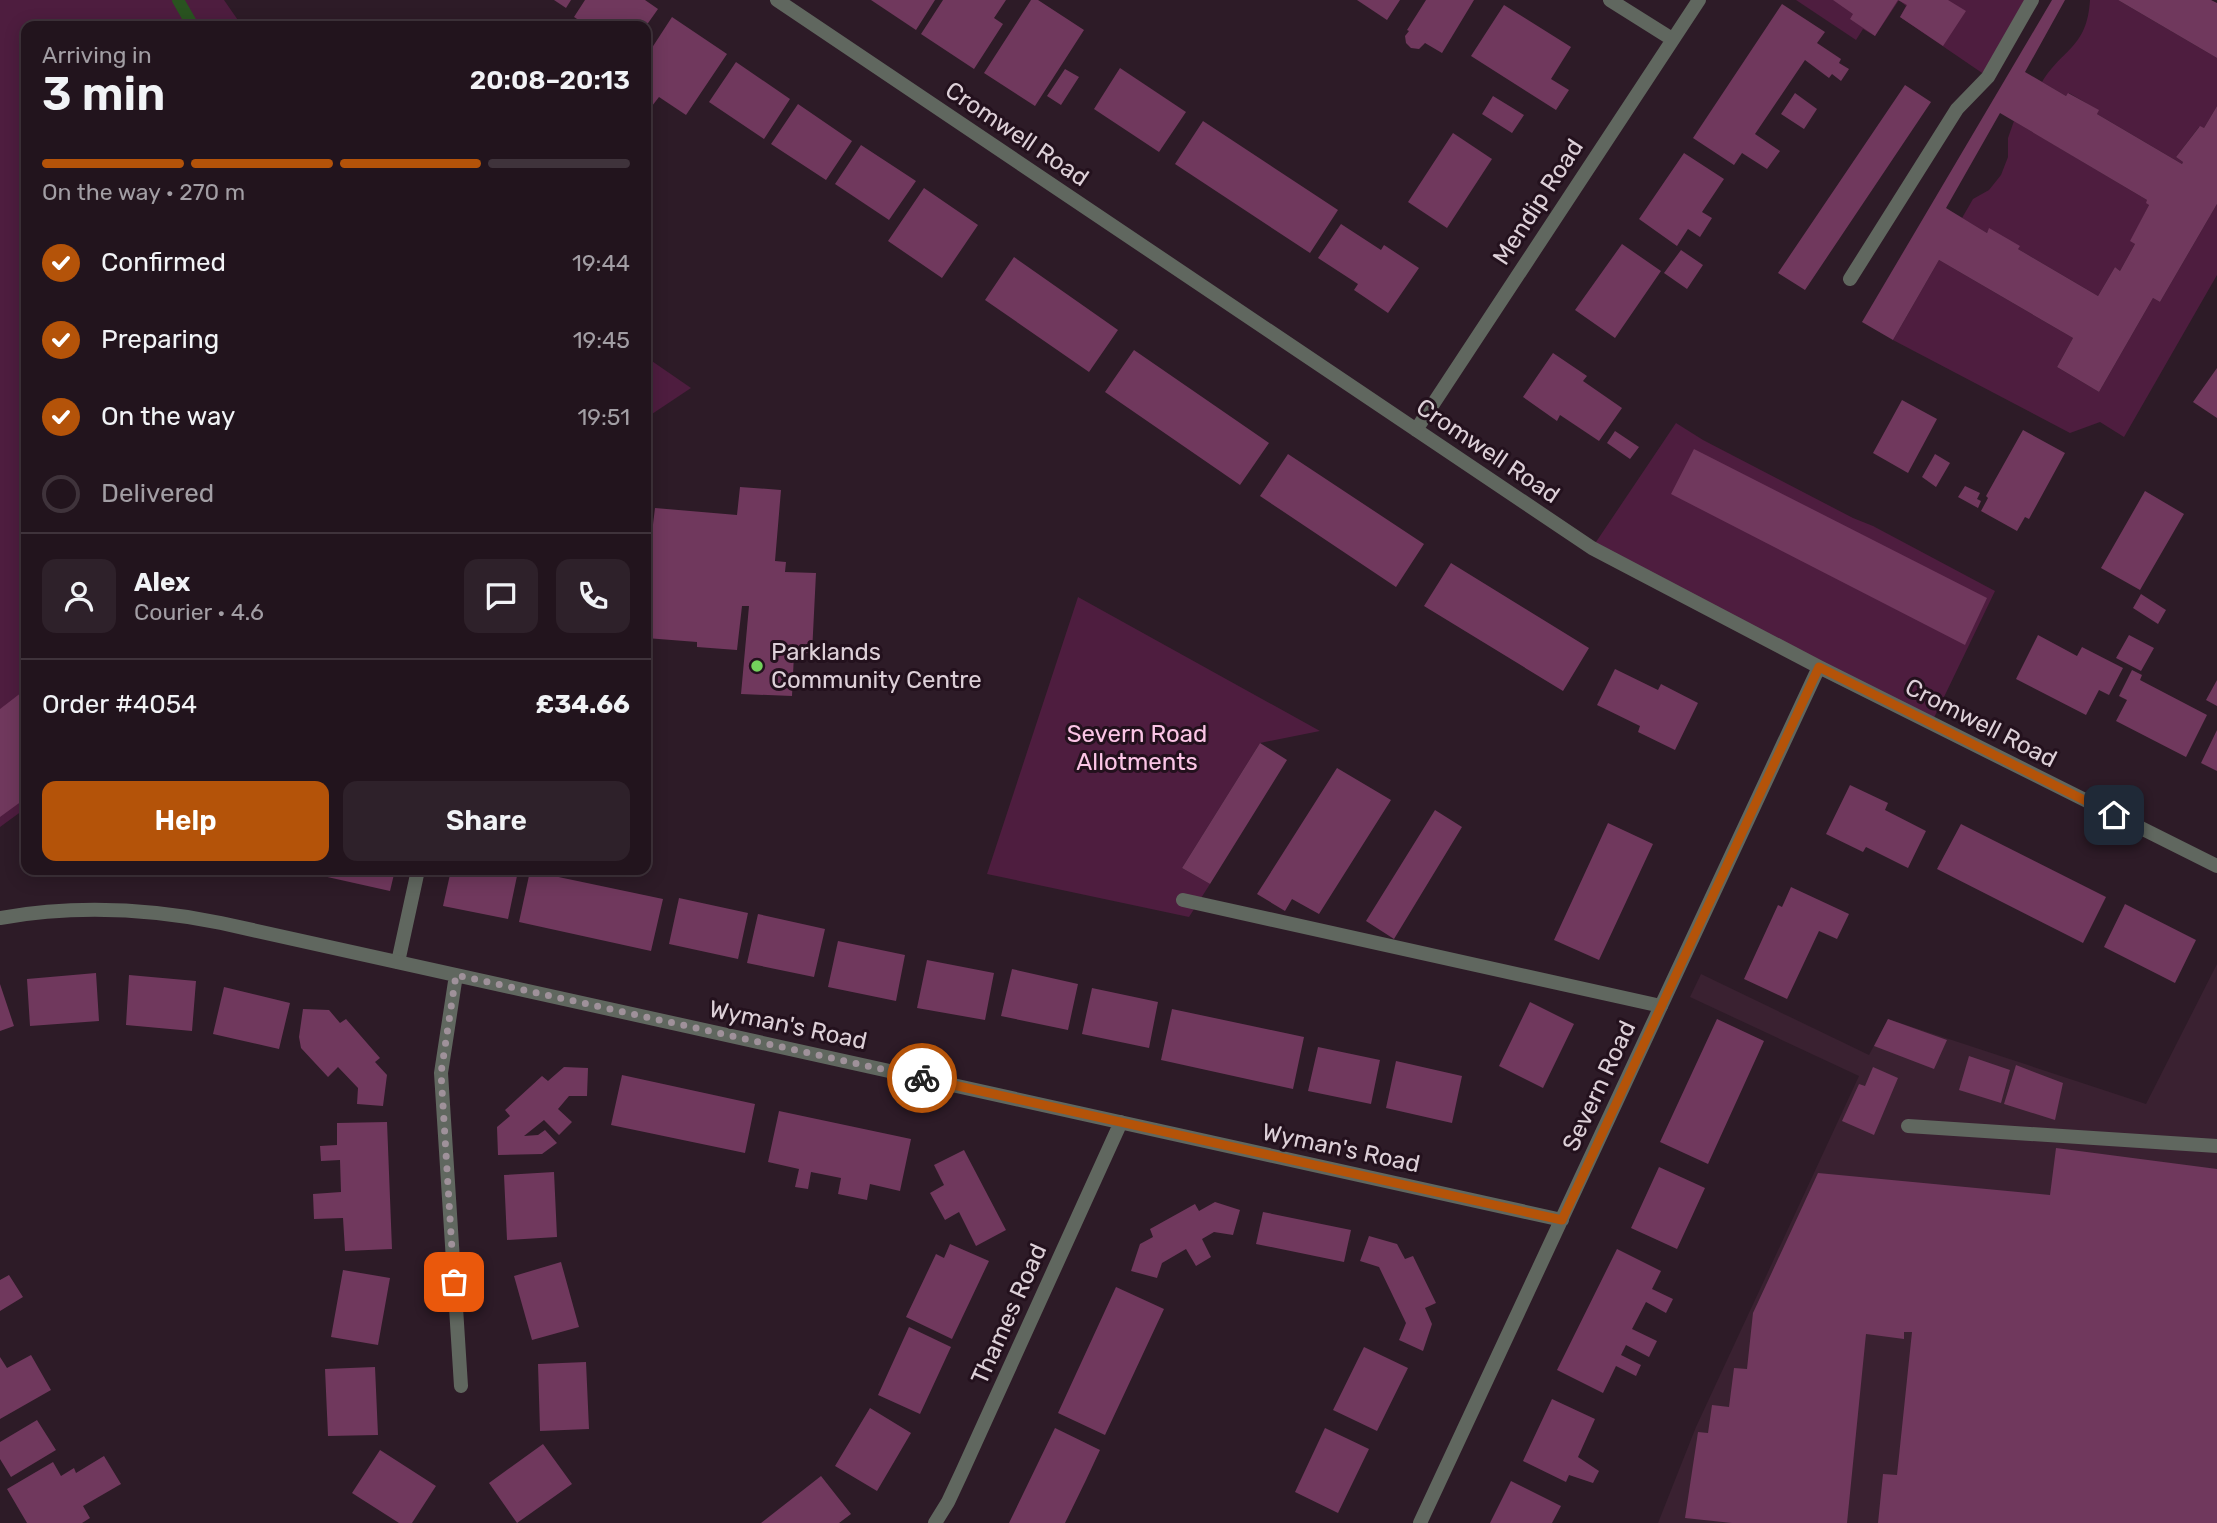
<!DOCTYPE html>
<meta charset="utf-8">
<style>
:root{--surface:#22141d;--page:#2e212a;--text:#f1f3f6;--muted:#a29ea4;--line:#3f333b;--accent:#b45309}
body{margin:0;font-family:Rubik,sans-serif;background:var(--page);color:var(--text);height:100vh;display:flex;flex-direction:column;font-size:26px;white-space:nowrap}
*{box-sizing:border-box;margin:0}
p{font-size:23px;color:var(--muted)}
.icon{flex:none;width:38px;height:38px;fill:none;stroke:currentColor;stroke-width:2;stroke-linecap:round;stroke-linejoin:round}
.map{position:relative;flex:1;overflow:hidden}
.panel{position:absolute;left:21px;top:21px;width:630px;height:854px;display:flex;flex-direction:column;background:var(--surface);border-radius:14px;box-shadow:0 4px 18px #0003,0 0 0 2px var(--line)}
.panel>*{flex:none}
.pin{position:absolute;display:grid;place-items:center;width:60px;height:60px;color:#fff;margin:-30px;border-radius:14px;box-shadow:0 4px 10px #0006}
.courier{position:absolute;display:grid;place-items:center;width:70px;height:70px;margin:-35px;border:5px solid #b45309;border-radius:50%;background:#fff;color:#222;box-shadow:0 2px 9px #0007}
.headline em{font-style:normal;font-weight:600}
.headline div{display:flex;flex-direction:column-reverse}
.headline{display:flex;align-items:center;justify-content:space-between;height:119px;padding:0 21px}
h1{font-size:46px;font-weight:600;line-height:52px}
.bar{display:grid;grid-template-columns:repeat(4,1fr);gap:10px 7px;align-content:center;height:84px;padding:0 21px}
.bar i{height:9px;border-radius:5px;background:var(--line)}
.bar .current{background:var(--accent)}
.bar p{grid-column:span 4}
.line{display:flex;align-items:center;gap:18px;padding:0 21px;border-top:2px solid var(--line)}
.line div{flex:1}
.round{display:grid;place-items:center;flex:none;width:74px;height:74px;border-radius:14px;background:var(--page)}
ol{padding:0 21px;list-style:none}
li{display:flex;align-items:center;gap:21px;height:77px}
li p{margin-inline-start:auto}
li .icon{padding:7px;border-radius:50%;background:var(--accent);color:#fff;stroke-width:4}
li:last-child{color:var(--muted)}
li i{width:38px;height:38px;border:4px solid var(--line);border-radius:50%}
.cta{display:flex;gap:14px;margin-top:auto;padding:14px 21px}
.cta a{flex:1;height:80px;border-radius:14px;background:var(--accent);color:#fff;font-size:28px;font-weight:600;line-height:80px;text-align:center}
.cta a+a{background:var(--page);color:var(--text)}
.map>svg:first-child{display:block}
</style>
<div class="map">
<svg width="2217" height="1523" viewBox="0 0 2217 1523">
<rect width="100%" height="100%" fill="#2d1b27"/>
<path fill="#3a2131" d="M2217,964V1523H1658L1696,1427L1859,1076L1690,997L1701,974L1869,1055L1888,1019L2146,1104Z"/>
<path fill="#4e1d3f" d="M0,0H224L242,26H26V808L0,827Z
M1796,0H2032L1988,77L1900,17L1906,6L1899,0L1875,36L1863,29L1856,40Z
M2090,0H2118L2217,58V106L2204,128L2199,127L2176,157L2183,162L2182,164L2097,114L2098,110L2069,93L2066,96L2042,82C2063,48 2087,48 2090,0Z
M2014,121L2147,200L2149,205L2131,241L2135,244L2120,271L2115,267L2098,296L2018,249L1989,229L1987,233L1962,218L1973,199L1989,190L2001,175L2008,157V138Z
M2217,204V275L2124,437L2100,422L2070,433L1893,340L1939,260L2073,338L2057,367L2099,392L2153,298L2160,302Z
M646,357L691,388L646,418Z
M1676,423L1703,440L1853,518L1873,526L1995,591L1931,724L1592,548Z
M1078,597L1320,731L1260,743L1182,868L1210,884L1189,917L987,874Z"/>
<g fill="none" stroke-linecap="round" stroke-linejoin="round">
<path stroke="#295320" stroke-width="12" d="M178,0L193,26"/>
</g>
<path fill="#70385d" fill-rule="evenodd" d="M554,0H571L566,8Z
M585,0H645L658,9L646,26H588L574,17Z
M871,0H935L916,30Z
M943,0H1006L994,18L1003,24L974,69L921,34Z
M1031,0H1038L1084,30L1035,106L984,73Z
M1357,0H1400L1387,20Z
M1426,0H1474L1442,53L1425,43L1419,49L1411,48L1406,43L1405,36L1409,31L1407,30Z
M1833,0H1948L1966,11L1943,46L1900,17L1907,5L1898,0L1875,36L1850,19L1853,14Z
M2052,0H2065L2025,72L2066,96L2068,93L2099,110L2097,114L2182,164L2183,162L2176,157L2200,126L2204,128L2217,106V204L2160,302L2153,298L2099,392L2057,367L2073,338L1939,260L1893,340L1862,322ZM2000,113L2147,200L2146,203L2149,205L2130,241L2135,244L2120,271L2115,267L2098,296L2018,249L2020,246L1989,228L1987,233L1946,208Z
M2118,0H2211L2217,3V58Z
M1782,4L1825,32L1817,43L1841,59L1839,63L1849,69L1841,81L1832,74L1829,78L1805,60L1755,134L1780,151L1767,169L1742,153L1734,165L1693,138Z
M1504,5L1571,47L1551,79L1569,90L1556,110L1471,56Z
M672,17L727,54L686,115L659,97L652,106L646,102V57Z
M736,62L790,99L764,139L709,102Z
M1120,68L1186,112L1159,152L1094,109Z
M1065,69L1079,77L1061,105L1047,96Z
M1905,85L1931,102L1805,290L1778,273Z
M1795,93L1817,109L1804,129L1781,114Z
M1493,96L1524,115L1512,133L1482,114Z
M798,104L852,141L826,180L771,144Z
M1203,121L1338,210L1310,253L1175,164Z
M1453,133L1492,159L1447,228L1408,202Z
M861,145L916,181L889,220L835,184Z
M1684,153L1724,179L1702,212L1712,218L1700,237L1688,229L1677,246L1639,219Z
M924,188L978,225L942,278L888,241Z
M1341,224L1381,250L1384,245L1419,268L1388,313L1354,290L1358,284L1318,258Z
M1622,244L1661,271L1615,338L1575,310Z
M1681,250L1703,265L1687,289L1664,273Z
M1014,257L1118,330L1089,372L985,300Z
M1134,350L1269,443L1240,485L1105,392Z
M1553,353L1587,376L1583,381L1622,408L1599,441L1560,415L1557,421L1523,397Z
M2217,368V418L2193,402Z
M1902,400L1937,419L1908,473L1873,453Z
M2023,430L2065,453L2029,519L2025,517L2017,531L1981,511L1988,498L1986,496Z
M1615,431L1639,447L1630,459L1607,443Z
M1694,449L1987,598L1965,645L1671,494Z
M1288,454L1424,544L1396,587L1260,496Z
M1935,454L1950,463L1936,487L1922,477Z
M1965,486L1980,493L1977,499L1981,501L1978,508L1958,497Z
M740,487L781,490L775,561L786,562L785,572L816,573L812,653L794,654L792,696L741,694L749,606H742L737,650L697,647V642L646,638V549H650L655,508L737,515Z
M2145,491L2184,514L2140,590L2101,568Z
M1451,563L1589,648L1563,691L1424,606Z
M2141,594L2166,610L2158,624L2133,608Z
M2038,635L2077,656L2082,647L2123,668L2109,695L2099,690L2086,715L2016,679Z
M2129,635L2154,648L2141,671L2116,658Z
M1615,669L1658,690L1661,684L1698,703L1675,750L1638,732L1640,726L1597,705Z
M2132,670L2142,675L2140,680L2207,715L2186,757L2116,721L2127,700L2119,696Z
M2217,680V706L2206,700Z
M26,689V798L0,817V709Z
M2217,730V771L2201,763Z
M1260,743L1287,760L1210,884L1182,868Z
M1337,768L1391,800L1319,914L1292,899L1285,911L1257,894Z
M1850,785L1888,803L1885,810L1926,831L1908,868L1866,847L1863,852L1826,834Z
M1435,810L1462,827L1394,939L1366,921Z
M1608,823L1653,844L1599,960L1554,940Z
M1961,824L2106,897L2083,943L1937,869Z
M296,870H395L390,891Z
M451,870H489L517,876L508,919L443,906Z
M530,871L663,899L651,951L519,922Z
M1791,887L1849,914L1837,939L1819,931L1787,999L1744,979L1778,905L1782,907Z
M679,898L748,913L738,959L669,944Z
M2125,904L2196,940L2175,983L2104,947Z
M758,914L825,929L814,977L747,963Z
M838,941L905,955L896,1001L828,987Z
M927,960L994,973L985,1020L917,1008Z
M1012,969L1078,984L1068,1030L1001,1016Z
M96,973L99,1021L30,1026L27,979Z
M129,975L196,981L192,1031L126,1025Z
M0,984L14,1026L0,1031Z
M224,987L290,1003L279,1049L213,1034Z
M1092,988L1158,1002L1149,1048L1082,1034Z
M1530,1002L1574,1024L1543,1088L1499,1066Z
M303,1009L329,1010L340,1023L346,1019L380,1058L375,1062L387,1075L383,1106L357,1104L358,1088L338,1067L328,1077L301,1048L299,1037Z
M1172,1009L1304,1037L1293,1089L1161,1060Z
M1717,1019L1764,1041L1708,1164L1660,1142Z
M1888,1019L1947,1040L1934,1069L1874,1046Z
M1318,1047L1380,1060L1371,1104L1308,1091Z
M1969,1056L2010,1070L2001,1103L1959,1090Z
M1396,1061L1462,1076L1452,1123L1386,1108Z
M2016,1065L2063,1083L2055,1120L2004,1104Z
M564,1067L588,1068L587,1096H569L558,1109L572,1122L559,1135L544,1120L524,1136L538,1135L545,1130L557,1143L542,1154L498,1155L497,1127L510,1116L505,1110L542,1076L548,1081Z
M1873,1067L1898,1078L1874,1135L1842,1121L1859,1084L1865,1086Z
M622,1075L755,1104L745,1153L611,1125Z
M779,1111L911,1139L900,1191L870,1184L867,1200L838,1194L841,1178L811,1172L808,1189L795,1187L799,1169L768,1162Z
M387,1122L392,1249L345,1251L343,1218L314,1219L313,1194L341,1192L340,1160L321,1161L320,1146L337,1145V1123Z
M2056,1148L2217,1169V1523H1878L1883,1474L1897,1475L1912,1332H1904V1339L1866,1334L1847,1523H1732L1685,1518L1698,1432L1708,1433L1712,1405L1729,1407L1734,1368L1747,1369L1753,1313L1818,1173L2050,1195Z
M964,1150L1006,1230L976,1246L959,1212L945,1220L930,1193L944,1185L934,1165Z
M1659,1167L1705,1188L1677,1249L1631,1228Z
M554,1172L557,1237L507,1240L504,1175Z
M1215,1202L1240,1210L1233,1235L1214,1232L1202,1239L1211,1257L1196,1266L1186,1249L1162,1263L1157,1278L1131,1271L1140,1244L1153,1237L1150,1229L1195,1204L1199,1211Z
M1263,1212L1351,1230L1344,1262L1256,1244Z
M1369,1236L1397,1244L1405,1259L1413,1256L1436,1303L1425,1308L1432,1324L1423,1351L1399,1340L1406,1323L1379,1267L1360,1261Z
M950,1244L989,1261L952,1339L906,1317L936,1254L944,1258Z
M1617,1249L1661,1271L1652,1289L1673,1299L1666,1313L1646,1302L1632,1329L1657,1341L1649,1357L1626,1345L1621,1355L1641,1365L1636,1376L1616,1366L1603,1393L1557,1370Z
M561,1262L579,1327L532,1340L514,1276Z
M343,1270L390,1278L378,1345L331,1337Z
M9,1275L23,1297L0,1311V1280Z
M1116,1287L1164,1309L1105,1435L1058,1413Z
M909,1327L951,1347L920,1414L878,1395Z
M1364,1347L1408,1368L1377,1431L1333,1410Z
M31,1355L51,1390L0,1419V1357L7,1368Z
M586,1362L589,1429L540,1431L538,1364Z
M375,1367L378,1435L328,1436L325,1369Z
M1552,1399L1595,1419L1578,1457L1599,1471L1593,1483L1569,1475L1566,1482L1523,1461Z
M870,1408L911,1433L877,1491L835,1466Z
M37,1420L56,1450L11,1477L0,1459V1442Z
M1055,1428L1100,1450L1086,1480L1065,1523H1009Z
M1325,1428L1369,1449L1338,1513L1295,1492Z
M543,1444L572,1484L517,1523L489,1483Z
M380,1450L436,1486L412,1523H399L352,1493Z
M104,1456L121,1484L83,1506L90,1518L82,1523H27L7,1489L53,1462L61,1476L74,1468L76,1473Z
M821,1476L851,1514L839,1523H761Z
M1511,1481L1561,1506L1552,1523H1490Z"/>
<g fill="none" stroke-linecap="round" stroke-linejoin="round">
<path stroke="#60675f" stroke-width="14" d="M1850,279L1957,109L1988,77L2032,0
M1183,900L1661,1006
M398,962L418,870
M1908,1126L2217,1146"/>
<path stroke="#60675f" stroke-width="14" d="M777,0L1592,548L1819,667L2217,866
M1610,0L1672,39
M1416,430L1699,0
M0,918C74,905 147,908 221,923L1562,1220
M456,975L441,1073L461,1386
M935,1523L948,1502L962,1472L1121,1122
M1420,1523L1819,667"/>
</g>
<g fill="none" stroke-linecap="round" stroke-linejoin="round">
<path stroke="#9f919a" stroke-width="7" stroke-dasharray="0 12.6" d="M454,1282L441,1073L456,975L922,1078"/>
<path stroke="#b45309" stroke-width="9" d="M922,1078L1562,1220L1819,667L2114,815"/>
</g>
<circle fill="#73d25c" stroke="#23111d" stroke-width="2.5" cx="757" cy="666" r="7"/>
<g text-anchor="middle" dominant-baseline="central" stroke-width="6" stroke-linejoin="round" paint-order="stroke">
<g font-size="24" fill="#ddd0d8" stroke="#23111d">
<text transform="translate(1017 134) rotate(34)">Cromwell Road</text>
<text transform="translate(1538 202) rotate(-57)">Mendip Road</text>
<text transform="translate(1488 451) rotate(34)">Cromwell Road</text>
<text transform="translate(1981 723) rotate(27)">Cromwell Road</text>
<text transform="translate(788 1025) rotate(12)">Wyman's Road</text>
<text transform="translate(1599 1086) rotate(-65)">Severn Road</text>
<text transform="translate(1341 1148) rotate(12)">Wyman's Road</text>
<text transform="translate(1009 1314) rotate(-66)">Thames Road</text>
</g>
<g font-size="24" fill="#ddd0d8" stroke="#23111d" text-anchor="start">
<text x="771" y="652">Parklands<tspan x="771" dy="28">Community Centre</tspan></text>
</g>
<g font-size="24" fill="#fbc5e6" stroke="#23111d">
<text x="1137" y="734">Severn Road<tspan x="1137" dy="28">Allotments</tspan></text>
</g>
</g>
</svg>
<div class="pin" style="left:454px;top:1282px;background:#ea580c"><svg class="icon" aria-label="bag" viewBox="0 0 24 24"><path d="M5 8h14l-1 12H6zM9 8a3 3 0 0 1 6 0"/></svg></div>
<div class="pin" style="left:2114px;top:815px;background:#1f2937"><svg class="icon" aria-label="home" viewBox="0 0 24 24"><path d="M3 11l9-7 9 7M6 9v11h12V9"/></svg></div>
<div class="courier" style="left:922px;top:1078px"><svg class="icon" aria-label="bike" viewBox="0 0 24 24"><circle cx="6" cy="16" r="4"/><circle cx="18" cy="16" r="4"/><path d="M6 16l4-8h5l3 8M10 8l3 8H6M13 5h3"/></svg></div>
<section class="panel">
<div class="headline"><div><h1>3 min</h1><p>Arriving in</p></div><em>20:08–20:13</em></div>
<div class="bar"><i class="current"></i><i class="current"></i><i class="current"></i><i></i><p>On the way · 270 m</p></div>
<ol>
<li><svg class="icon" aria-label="check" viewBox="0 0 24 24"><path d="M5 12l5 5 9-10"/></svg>Confirmed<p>19:44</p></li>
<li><svg class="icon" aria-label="check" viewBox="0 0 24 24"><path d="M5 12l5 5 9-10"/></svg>Preparing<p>19:45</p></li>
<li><svg class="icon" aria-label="check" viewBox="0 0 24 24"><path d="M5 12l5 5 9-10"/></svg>On the way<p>19:51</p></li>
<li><i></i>Delivered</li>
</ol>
<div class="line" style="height:126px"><a class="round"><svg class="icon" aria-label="person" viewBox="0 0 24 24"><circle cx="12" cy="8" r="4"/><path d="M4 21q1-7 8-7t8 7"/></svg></a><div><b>Alex</b><p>Courier · 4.6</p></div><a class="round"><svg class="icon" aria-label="chat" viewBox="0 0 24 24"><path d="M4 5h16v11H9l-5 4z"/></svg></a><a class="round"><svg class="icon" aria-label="phone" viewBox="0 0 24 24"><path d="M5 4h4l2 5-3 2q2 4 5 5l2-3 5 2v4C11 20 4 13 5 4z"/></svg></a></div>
<div class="line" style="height:91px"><div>Order #4054</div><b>£34.66</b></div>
<div class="cta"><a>Help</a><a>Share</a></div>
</section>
</div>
